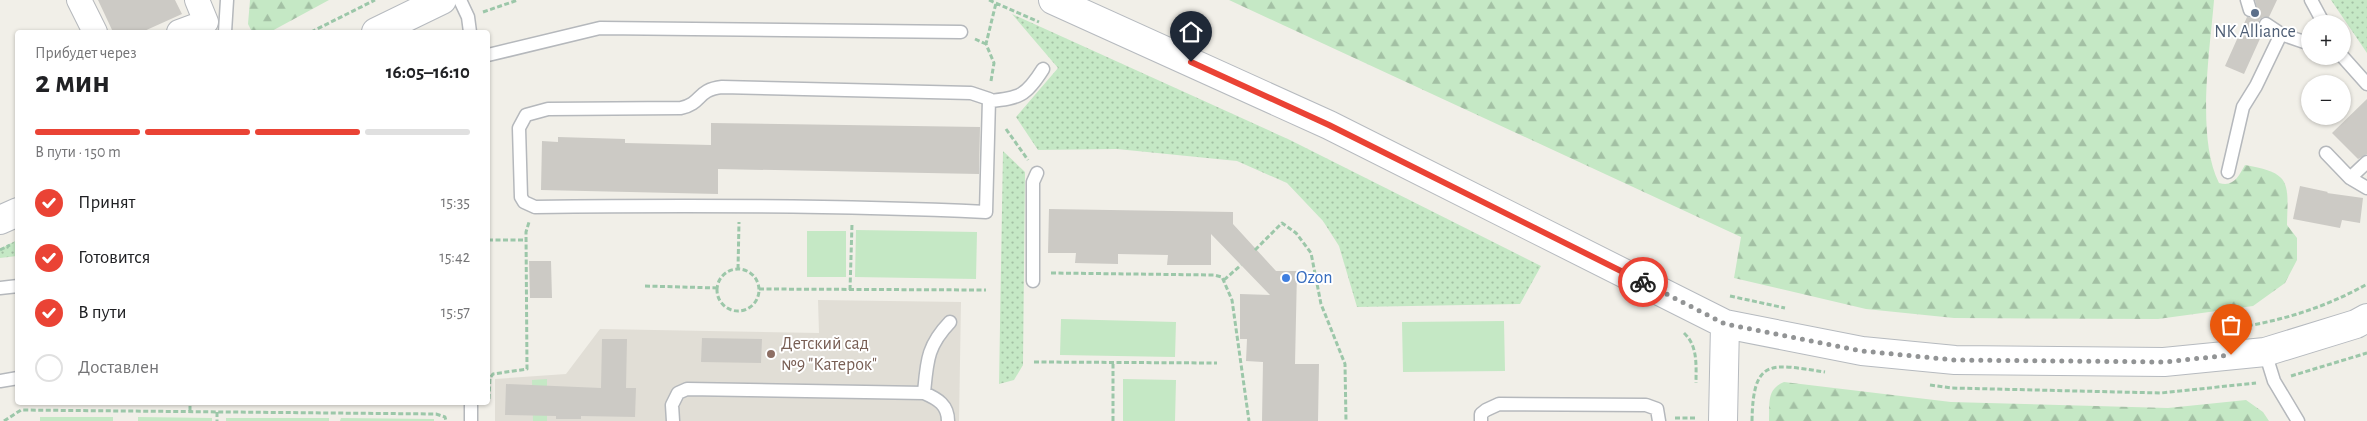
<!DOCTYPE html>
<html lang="ru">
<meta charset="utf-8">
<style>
:root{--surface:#fff;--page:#f6f6f6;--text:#202124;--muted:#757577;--line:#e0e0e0;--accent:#ea4335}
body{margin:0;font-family:"Alegreya Sans",sans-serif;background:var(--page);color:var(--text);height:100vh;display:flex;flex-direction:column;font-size:19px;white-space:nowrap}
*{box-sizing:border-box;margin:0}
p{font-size:16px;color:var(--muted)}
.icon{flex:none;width:28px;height:28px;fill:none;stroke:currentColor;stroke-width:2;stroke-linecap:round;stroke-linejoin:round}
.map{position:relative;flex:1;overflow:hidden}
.details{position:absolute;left:15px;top:30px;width:475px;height:375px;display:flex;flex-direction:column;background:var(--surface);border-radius:5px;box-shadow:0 1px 4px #0004}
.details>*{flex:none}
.fabs{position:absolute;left:2301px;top:15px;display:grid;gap:10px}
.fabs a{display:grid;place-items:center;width:50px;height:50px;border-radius:50%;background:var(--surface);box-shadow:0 1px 4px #0004;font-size:25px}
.pin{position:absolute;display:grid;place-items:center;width:42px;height:42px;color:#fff;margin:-51px -21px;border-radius:50% 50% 50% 0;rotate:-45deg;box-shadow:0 0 5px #0007}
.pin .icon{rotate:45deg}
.courier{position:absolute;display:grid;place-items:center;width:50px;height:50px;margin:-25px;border:4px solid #ea4335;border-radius:50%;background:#fff;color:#222;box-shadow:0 1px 6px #0007}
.head em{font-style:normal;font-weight:600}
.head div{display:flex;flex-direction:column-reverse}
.head{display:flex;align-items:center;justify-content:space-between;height:85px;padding:0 20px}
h1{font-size:32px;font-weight:600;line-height:38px}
.bar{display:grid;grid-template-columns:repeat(4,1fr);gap:8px 5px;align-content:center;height:60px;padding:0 20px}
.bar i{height:6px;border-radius:4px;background:var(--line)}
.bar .active{background:var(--accent)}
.bar p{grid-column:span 4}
ol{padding:0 20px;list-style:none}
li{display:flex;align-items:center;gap:15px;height:55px}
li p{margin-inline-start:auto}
li .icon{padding:5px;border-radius:50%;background:var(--accent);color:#fff;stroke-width:4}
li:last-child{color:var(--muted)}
li i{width:28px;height:28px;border:2px solid var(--line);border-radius:50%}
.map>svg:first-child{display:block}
</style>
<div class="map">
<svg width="2367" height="421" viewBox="0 0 2367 421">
<defs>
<pattern id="grass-dots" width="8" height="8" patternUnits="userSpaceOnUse" patternTransform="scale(1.25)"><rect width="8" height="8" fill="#c5e8c5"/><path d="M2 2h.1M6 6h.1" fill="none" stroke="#a3c0a4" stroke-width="1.8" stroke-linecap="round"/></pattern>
<pattern id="forest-firs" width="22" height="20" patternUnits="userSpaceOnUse" patternTransform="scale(1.25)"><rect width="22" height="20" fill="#c5e8c5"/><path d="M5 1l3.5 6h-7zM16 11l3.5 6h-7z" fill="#a3c0a4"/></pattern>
</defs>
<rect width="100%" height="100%" fill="#f1efe8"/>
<path fill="#e1ded6" d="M818,300L961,302L959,421H495V379L566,374L600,329L819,333Z"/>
<path fill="url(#grass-dots)" d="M2331,0H2367V53Z
M1012,14L1290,140L1541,266L1520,304L1357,307L1339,246L1323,221L1287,183L1237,161L1117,149L1038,150L1016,117L1058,68Z
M1003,151L1025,172L1023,365L1014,380L999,384Z
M17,240V256L0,258V249Z"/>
<path fill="url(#forest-firs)" d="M250,0H329L270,32H252L248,24Z
M1229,0H2214C2210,51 2196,137 2219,183C2234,187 2238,177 2245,165C2292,173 2288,182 2287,225L2297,238V260L2285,283L2253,306L2158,319L1954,318L1866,309L1734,278L1741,237Z
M1784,382L1951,402L2168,408L2246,400L2263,412L2269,421H1769C1770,404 1766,389 1784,382Z"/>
<path fill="#c5e8c5" d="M856,230L977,232L976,279L855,277Z
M807,231H846V277H807Z
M1061,319L1176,322L1175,357L1060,355Z
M1504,321L1505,371L1403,372L1402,322Z
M547,379V421H533L532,380Z
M1123,379L1176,380L1175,421H1123Z
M40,417H113V421H40Z
M138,417L212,418V421H138Z
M226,418H329V421H226Z
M341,418L434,419V421H340Z"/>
<path fill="#cccac5" d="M98,0H175L182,14L142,32H113Z
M2255,0H2277L2269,17H2263L2259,20V27L2263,32L2244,74L2225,66L2247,17L2253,18L2258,12Z
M2367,99V154L2358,159L2332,133Z
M711,123L980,127L979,174L718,169V194L541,190L542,141L558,142V137L625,139V143L711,145Z
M2300,186L2328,192L2327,193L2363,198L2360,223L2342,220L2340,228L2293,219Z
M1049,209L1233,212V224L1276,271H1297L1295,364H1319L1318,421H1262L1263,362L1246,361L1247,339H1240V294L1270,295L1211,234V265H1167L1168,255L1118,254V264L1075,263L1076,253H1048Z
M529,261H551L552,298H530Z
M702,338L762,339L761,363L701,362Z
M602,339H627L626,388H636L635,417L581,416V419H556V416L505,415L506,384L601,388Z"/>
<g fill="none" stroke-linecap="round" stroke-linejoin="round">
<g stroke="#b5b8bc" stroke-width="15">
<path id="service" d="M460,0L468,17L470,32
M2247,0L2250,10
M2311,0L2324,24
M2266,24L2281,34L2310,44
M225,32L227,0
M488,55L600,28L961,32
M2342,56L2367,84
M722,87L971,93L989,99L986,212C836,205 686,205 535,207L524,202L521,197L519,128L526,115L548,109L681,108C703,103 696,90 722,87Z
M989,101C1020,98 1026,96 1043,69
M2326,153L2350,178L2367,188
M2228,172L2243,107L2256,86L2281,34
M2350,178L2367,162
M1033,281V182L1037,173
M0,288L18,286
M2265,352L2274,381L2298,421
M0,381L18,378
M471,421V402
M673,421L672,405L678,393L687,389L924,393
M948,421C948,405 938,399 924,393C927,361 927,346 950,322
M1481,421V414L1486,410L1499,404L1646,405L1657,409L1659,421"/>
</g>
<g stroke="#b5b8bc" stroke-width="26">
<path id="minor" d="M79,0L95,32
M179,32L206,22L197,0"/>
</g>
<g stroke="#b6babf" stroke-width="30">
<path id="secondary" d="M1053,0L1329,125L1725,324L1862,351L1955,360L2164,362L2265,352L2356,324L2367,318
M376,32L442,0
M0,220L18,212
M1723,421L1725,324"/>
</g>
<path stroke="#9cc7a9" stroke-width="3" stroke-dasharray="5 2.5" stroke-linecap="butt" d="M989,0L1039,22
M483,12L518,0
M311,32L375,0
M975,39L986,44
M991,81L994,63L986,44L996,3
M1006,129L1028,160
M488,240H526
M0,250L10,245
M1255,250L1282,223L1296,233L1311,253L1321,304L1345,364L1346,421
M738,269L739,222
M717 290a21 21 0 1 1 42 0a21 21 0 1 1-42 0Z
M1051,273L1214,275L1222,277L1232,300L1249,421
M1224,280L1241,265
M645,286L718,288
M759,289L986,290
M850,290L852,224
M1730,296L1785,308
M2233,328C2279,322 2327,307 2367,284
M1684,333C1698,346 1696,365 1696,383
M1034,362L1217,363
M2291,376L2367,353
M1930,385L1952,388L2161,393L2256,383
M489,399L490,378L493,374L527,369L526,232L529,222
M190,411V402
M217,412V421
M1675,418H1697
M4,421L21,410L436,414L445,417L446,421
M1113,421V364
M1752,421C1753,357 1771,364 1825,372"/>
<use href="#service" stroke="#fff" stroke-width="12"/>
<use href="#minor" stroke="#fff" stroke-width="24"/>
<use href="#secondary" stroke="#fff" stroke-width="28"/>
</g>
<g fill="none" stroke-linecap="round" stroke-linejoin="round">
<path stroke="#929495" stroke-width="5" stroke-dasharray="0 9" d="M1643,282L1725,324L1862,351L1955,360L2164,362L2231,355"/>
<path stroke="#ea4335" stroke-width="6" d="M1191,62L1329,125L1643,282"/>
</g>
<circle fill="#5c6f8a" stroke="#fff" stroke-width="2" cx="2255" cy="13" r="5"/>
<circle fill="#3f7fe0" stroke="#fff" stroke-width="2" cx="1286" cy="278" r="5"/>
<circle fill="#8d6e63" stroke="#fff" stroke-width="2" cx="771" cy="354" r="5"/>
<g text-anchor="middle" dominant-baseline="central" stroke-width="4" stroke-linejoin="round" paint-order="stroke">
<g font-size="18" fill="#4e5e75" stroke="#fff">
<text x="2255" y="32">NK Alliance</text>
</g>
<g font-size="18" fill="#366cbe" stroke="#fff" text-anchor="start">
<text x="1296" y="278">Ozon</text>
</g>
<g font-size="18" fill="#785e54" stroke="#fff" text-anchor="start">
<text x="781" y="344">Детский сад<tspan x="781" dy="21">№9 "Катерок"</tspan></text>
</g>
</g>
</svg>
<div class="fabs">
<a>+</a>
<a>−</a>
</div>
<div class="pin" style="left:2231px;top:355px;background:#ea580c"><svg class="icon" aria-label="bag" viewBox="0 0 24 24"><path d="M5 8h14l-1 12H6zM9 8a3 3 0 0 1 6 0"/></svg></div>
<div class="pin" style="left:1191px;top:62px;background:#1f2937"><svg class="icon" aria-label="home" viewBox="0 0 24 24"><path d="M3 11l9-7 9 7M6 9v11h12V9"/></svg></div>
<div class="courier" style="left:1643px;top:282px"><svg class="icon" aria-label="bike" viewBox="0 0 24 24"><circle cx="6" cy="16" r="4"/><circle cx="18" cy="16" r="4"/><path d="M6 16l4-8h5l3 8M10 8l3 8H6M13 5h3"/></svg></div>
<section class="details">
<div class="head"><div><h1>2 мин</h1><p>Прибудет через</p></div><em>16:05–16:10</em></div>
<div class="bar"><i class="active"></i><i class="active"></i><i class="active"></i><i></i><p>В пути · 150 m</p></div>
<ol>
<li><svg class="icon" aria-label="check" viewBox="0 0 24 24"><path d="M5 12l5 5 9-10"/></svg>Принят<p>15:35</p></li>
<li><svg class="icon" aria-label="check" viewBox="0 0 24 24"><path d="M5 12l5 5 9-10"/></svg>Готовится<p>15:42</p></li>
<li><svg class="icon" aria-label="check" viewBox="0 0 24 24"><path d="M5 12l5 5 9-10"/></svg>В пути<p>15:57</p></li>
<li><i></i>Доставлен</li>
</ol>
</section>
</div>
